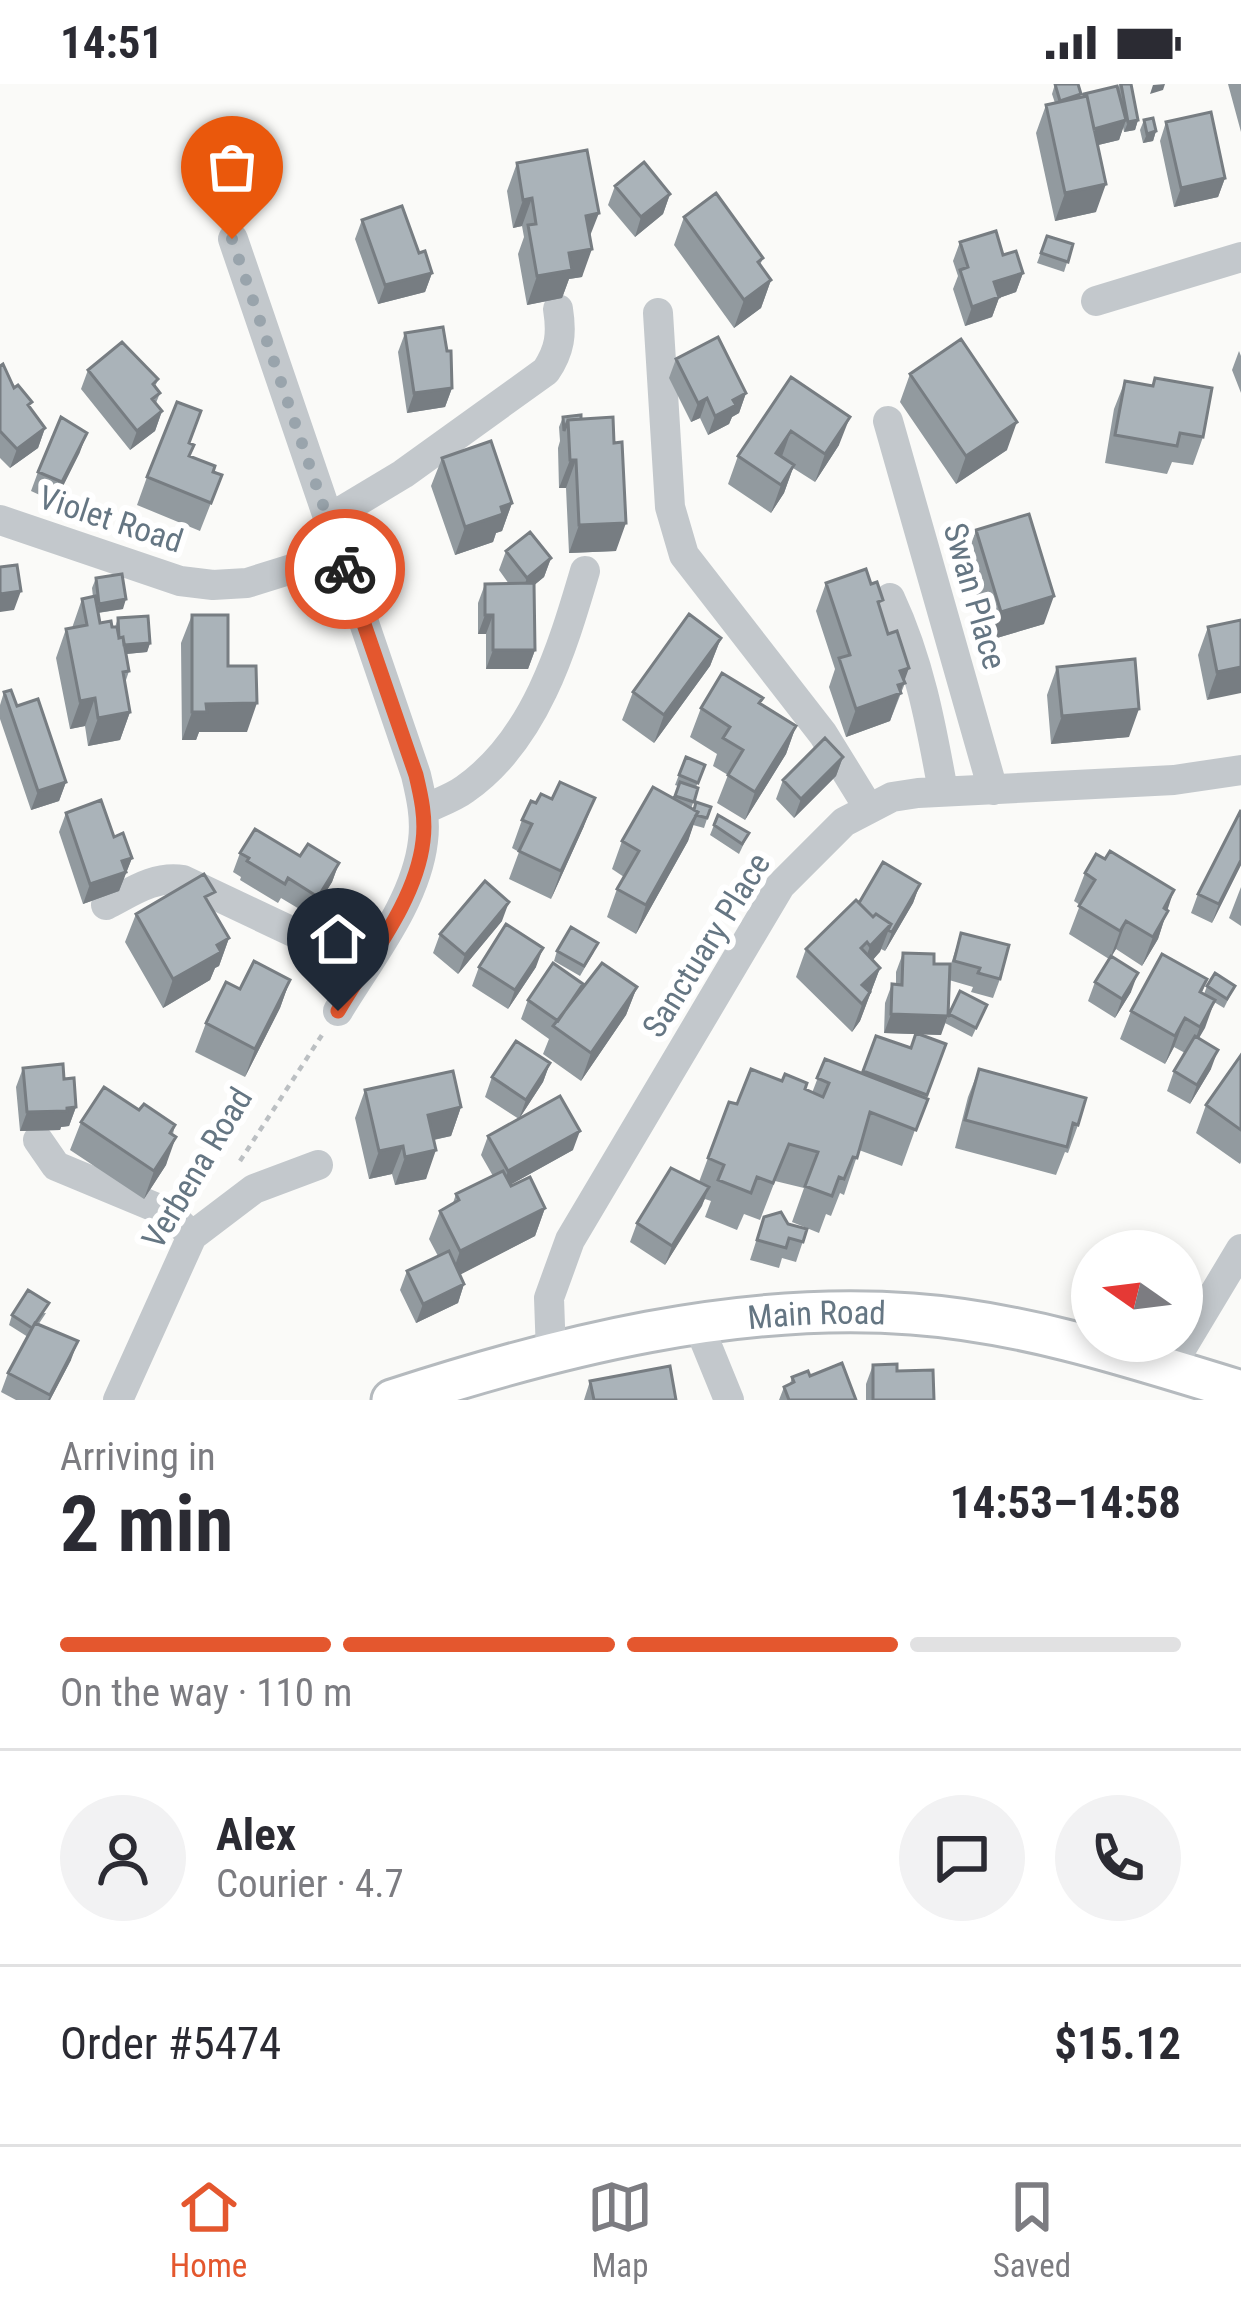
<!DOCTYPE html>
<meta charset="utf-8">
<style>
:root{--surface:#fff;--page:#f2f2f3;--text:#2b2b33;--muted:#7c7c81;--line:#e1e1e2;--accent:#e4572e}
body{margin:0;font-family:"Roboto Condensed",sans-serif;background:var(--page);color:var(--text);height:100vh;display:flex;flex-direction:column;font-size:45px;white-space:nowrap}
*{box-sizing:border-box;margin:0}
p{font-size:39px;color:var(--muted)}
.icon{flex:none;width:66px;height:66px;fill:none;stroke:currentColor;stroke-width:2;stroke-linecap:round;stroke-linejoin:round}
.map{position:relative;height:1316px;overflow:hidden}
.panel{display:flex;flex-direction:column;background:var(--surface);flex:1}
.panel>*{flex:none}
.needle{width:78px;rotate:284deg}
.buttons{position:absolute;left:1071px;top:1146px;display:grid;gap:24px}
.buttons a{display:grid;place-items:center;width:132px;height:132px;border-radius:50%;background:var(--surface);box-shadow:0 6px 18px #0003;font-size:60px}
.pin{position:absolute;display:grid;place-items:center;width:102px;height:102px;color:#fff;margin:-123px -51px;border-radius:50% 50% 50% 0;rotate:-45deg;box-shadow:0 0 12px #0007}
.pin .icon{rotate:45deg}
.courier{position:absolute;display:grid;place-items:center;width:120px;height:120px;margin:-60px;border:9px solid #e4572e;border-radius:50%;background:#fff;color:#222;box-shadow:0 3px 15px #0007}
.head em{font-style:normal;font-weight:700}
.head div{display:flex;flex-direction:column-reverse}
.head{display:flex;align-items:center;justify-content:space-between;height:204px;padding:0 60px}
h1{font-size:78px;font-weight:700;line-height:90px}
.bar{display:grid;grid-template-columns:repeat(4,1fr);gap:18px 12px;align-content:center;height:144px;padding:0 60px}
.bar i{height:15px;border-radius:9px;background:var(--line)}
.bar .on{background:var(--accent)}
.bar p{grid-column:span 4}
.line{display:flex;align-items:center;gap:30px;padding:0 60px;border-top:3px solid var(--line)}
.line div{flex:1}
.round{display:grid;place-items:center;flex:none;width:126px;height:126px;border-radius:63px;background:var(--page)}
.status{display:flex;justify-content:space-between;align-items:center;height:84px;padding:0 60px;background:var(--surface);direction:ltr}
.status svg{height:33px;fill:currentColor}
.menu{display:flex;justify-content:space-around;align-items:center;height:168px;border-top:3px solid var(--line);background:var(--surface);font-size:33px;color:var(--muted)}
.menu a{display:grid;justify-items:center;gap:6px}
.menu .on{color:var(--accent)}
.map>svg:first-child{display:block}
</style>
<div class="status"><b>14:51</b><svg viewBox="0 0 49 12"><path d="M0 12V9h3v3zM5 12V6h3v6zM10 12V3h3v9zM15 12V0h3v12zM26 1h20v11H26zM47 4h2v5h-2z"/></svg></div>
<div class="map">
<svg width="1241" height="1316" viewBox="0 0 1241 1316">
<rect width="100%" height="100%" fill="#fafaf8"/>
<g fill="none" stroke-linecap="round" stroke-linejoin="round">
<g stroke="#b5babe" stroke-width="45">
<g id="major">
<path id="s1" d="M392,1316C558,1262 737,1217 912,1230C1024,1238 1134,1274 1241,1307"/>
</g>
</g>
<path stroke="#bbbfc2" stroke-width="4.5" stroke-dasharray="6 6" stroke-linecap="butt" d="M240,1077L322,951"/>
<path stroke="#c3c8cc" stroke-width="30" d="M233,155L416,691C421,712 426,734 423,757C416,818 369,875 338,927
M1096,217L1241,173
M658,229L670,423L684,471L823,650L868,723
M888,337L993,706
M328,435L403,390L546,287C560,266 562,250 558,225
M0,436L180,497L213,501L247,499L340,470
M890,514C919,576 931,640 943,707
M423,726C437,719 453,714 465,705C535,656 562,565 585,487
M106,821C130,809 155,791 183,796L365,882
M38,1056L56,1082L157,1124L173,1133L192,1152
M698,1240L729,1316
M551,1270L549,1214L570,1156L780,802L844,738L892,713L918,709L1174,696L1241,686
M1169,1285L1241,1165
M118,1316L192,1152L254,1105L318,1081"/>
<use href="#major" stroke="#fff" stroke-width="39"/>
</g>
<path fill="#929a9f" d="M1055,0L1080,13L1118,4L1119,0H1131L1138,36L1135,46L1124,48L1123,43L1119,56L1098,61L1096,128L1055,137L1036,49L1046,21L1055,19L1052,10Z
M1228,0H1241V48Z
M1144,36L1156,47L1153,57L1143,59L1140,46Z
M1166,38L1225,94L1218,113L1174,123L1160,57Z
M517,79L590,153L582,193L569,195L562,214L527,221L518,170L524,153L522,142L513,144L507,107Z
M615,102L670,110L663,130L635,153L608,121Z
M684,133L763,174L760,181L771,196L761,224L734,244L674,161Z
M362,136L419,169L432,189L425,208L378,220L355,155Z
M1047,152L1073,160L1064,188L1037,179Z
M960,158L1003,171L1023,189L1016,208L999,214L992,233L965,242L953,205L958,192L953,177Z
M405,249L452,304L445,323L407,329L398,268Z
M1239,267L1241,272V309L1232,286Z
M676,275L746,309L739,329L732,333L729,340L708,351L700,334L691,338L669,294Z
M0,282L45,344L38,364L10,384L0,374Z
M88,286L158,295L155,303L160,309L156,319L162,327L155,347L130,366L81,305Z
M910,290L1007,366L956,400L900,318Z
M791,293L839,361L815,398L793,384L784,409L771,429L728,400L738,372Z
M1155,294L1203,353L1193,381L1172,378L1167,390L1105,379L1114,325L1125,297L1152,302Z
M581,331L616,467L569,469L566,404H559L558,364L560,357L559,343L563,333Z
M190,359L189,372L222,391L200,447L137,421L147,393Z
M80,368L55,418L31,407L38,388Z
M442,374L512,419L502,447L496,449L493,458L455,471L431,402Z
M976,446L1044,540L990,556L966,475Z
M506,467L551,474L544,493L534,501L535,566L528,585H486V550H478V519L485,500H509L499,486Z
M96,494L123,525L98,529L100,539L115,543L118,534L150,559L147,568L126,570L129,587L125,599L130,628L120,656L88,662L85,642L70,645L56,574L66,545L72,544L82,515L93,513L92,504Z
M826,499L880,526L905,599L890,637L846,653L829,603L835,585L816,527Z
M192,531L228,582L247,648H199L196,656H182L181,559Z
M1241,536L1207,616L1198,571L1208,543Z
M721,554L710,582L654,659L622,636L633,608Z
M1057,583L1129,653L1051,660L1047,611Z
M4,608L17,622L66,698L59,717L31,726L0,635V621Z
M760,620L796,642L786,670L745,736L717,719L728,691L713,682L717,670L690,653L701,624Z
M686,673L705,681L696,703L698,704L691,725L694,726L711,723L704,744L693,741L688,757L636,850L607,833L617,805L624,793L612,785L622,757L674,715L678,702L675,701Z
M843,673L836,692L794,734L776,715L783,696Z
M1241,726V781L1212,839L1191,829L1198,810Z
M66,729L114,753L132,774L119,807L83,820L59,748Z
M718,731L749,749L739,770L710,751Z
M522,736L584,742L551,815L509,795L519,768L512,764Z
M240,769L300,772L339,779L332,798L311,832L281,814L278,819L240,796L241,793L233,788Z
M1085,789L1167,826L1158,855L1142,882L1116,865L1111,873L1131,908L1115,934L1088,917L1095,898L1109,875L1069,850L1080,821L1074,817Z
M920,800L913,819L885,867L881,865L873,876L880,884L860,937L852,948L796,893L806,865L859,819Z
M1241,803V842L1229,834Z
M210,821L229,854L219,882L215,884L210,896L163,924L125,858L136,830Z
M502,837L458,890L433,869L440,850Z
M961,849L1000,895L993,914L971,908L973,903L949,896L941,951L919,950L946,960L902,1082L859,1066L844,1111L840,1109L831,1132L826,1130L819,1149L792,1138L804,1104L775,1097L760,1136L744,1130L737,1146L705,1133L711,1117L705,1115L665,1181L630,1158L637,1139L699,1098L729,1018L737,1020L805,1005L812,1009L825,975L862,989L876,952L911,964L916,950L884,949L885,919L892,900H896V888L903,869L949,886Z
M557,867L594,868L580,892L554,877Z
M479,883H536L508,925L472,902Z
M1207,895L1202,909L1204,910L1207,902H1235L1224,924L1214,918L1199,954L1211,985L1190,1020L1167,1007L1174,987L1185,969L1174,963L1165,980L1120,955L1131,927Z
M290,896L280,924L245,993L195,968L206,939L240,905Z
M637,903L626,931L581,997L543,970L549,955L521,935L528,916L581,905Z
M987,921L972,953L945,939L949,930Z
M1241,971V1078L1240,1080L1196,1049L1206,1021Z
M550,979L543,998L519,1035L573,1066L510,1101L545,1124L535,1152L460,1190L464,1200L458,1219L416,1239L400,1206L407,1187L438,1172L429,1155L440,1127L453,1119L456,1110L493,1092L481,1071L488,1052L519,1035L485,1013L492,993Z
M23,984L64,995L76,1023L69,1042L61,1043L60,1046L20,1047L16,1003Z
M979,985L1078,1041L1068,1069L1065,1068L1056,1091L955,1064L968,1013Z
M365,1006L461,1023L451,1052L434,1056L426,1095L395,1101L392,1090L369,1095L355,1034Z
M139,1026L175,1041L166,1081L144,1115L70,1066L81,1038Z
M764,1133L807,1145L796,1178L782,1174L779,1184L750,1176Z
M46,1229L38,1241L71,1276L50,1316H16L1,1308L8,1289L28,1253L9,1241L12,1231Z
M873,1281L934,1316H866V1300Z
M810,1292L856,1316H779L784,1303L790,1300L792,1293Z
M590,1297L676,1316H584Z"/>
<path fill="#777d82" d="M1165,0L1163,6L1150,10L1153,1Z
M1126,36L1119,56L1086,64L1093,45Z
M1138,36L1135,46L1124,48L1128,38Z
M1156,47L1153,57L1143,59L1147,50Z
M1225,94L1218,113L1174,123L1181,104Z
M1106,100L1096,128L1055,137L1065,109Z
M670,110L663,130L635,153L641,133Z
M532,114L522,142L513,144L523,116Z
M599,129L588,157L586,132Z
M592,165L582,193L569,195L562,214L527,221L537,192L569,169Z
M432,189L425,208L378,220L385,201Z
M1023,189L1016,208L999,214L992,233L965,242L972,223L994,198Z
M771,196L761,224L734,244L744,216Z
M452,304L445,323L407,329L414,309Z
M746,309L739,329L732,333L729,340L708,351L715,332L733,316Z
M707,314L700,334L691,338L698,319Z
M162,327L155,347L130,366L137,347Z
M850,333L839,361L815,398L825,370Z
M1017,338L1007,366L956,400L966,372Z
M45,344L38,364L10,384L17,365Z
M791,347L781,375L776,369Z
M87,349L80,368L55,418L62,398Z
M570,376H576L566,404H559Z
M794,381L784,409L771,429L781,401Z
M512,419L502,447L496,449L493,458L455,471L465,443L501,423Z
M626,439L616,467L569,469L579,441Z
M551,474L544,493L520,513L527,494Z
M21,507L14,526L0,528V510Z
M1054,512L1044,540L990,556L1001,528Z
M126,515L123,525L96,529L99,520Z
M485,531H493L486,550H478Z
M721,554L710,582L654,659L664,631Z
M150,559L147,568L116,571L120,561Z
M493,566H535L528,585H486Z
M1241,583V609L1207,616L1217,588Z
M909,584L890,637L846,653L856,625L900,587Z
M95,614L85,642L70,645L80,617Z
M257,619L247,648H199L196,656H182L192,628L206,620Z
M1139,625L1129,653L1051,660L1062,632Z
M130,628L120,656L88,662L98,634Z
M796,642L786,670L745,736L755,708Z
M843,673L836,692L794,734L801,715Z
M66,698L59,717L31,726L38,707Z
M595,714L584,742L551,815L561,787Z
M698,728L688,757L636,850L646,821Z
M132,774L119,807L83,820L90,800L122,777Z
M1241,776V781L1212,839L1219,820Z
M339,779L332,798L311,832L318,813Z
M920,800L913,819L885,867L892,848Z
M1174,806L1158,855L1142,882L1164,824Z
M509,818L502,837L458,890L465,871Z
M1126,837L1116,865L1110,875L1120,847Z
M891,840L880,868L860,890L870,862Z
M229,854L219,882L215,884L210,896L163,924L173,895L217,861Z
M543,864L536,883L508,925L515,906Z
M880,884L860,937L852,948L863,918L862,901Z
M1138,889L1131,908L1115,934L1122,915Z
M290,896L280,924L245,993L255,965Z
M637,903L626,931L581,997L591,969Z
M1215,916L1205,944L1189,971L1200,943Z
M891,930L948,932L941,951L884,949Z
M1185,934L1174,963L1165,980L1175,952Z
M1218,966L1211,985L1190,1020L1197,1001Z
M550,979L543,998L519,1035L526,1016Z
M76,1023L69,1042L61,1043L60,1046L20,1047L27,1028Z
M461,1023L451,1052L418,1059L428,1031Z
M580,1047L573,1066L501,1106L508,1087Z
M176,1053L166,1081L144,1115L154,1087Z
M403,1062L392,1090L369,1095L379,1067Z
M436,1066L426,1095L395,1101L405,1073Z
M709,1103L702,1122L665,1181L672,1162Z
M545,1124L535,1152L450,1196L460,1167Z
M464,1200L458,1219L416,1239L423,1220Z
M78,1257L71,1276L50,1316H48Z"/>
<path fill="#aab3b9" stroke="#777d82" stroke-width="3" d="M1055,0H1078L1081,10L1060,17Z
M1121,0H1131L1138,36L1128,38Z
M1117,2L1126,36L1094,45L1087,12H1084V10Z
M1087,12L1106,100L1065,109L1046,21Z
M1211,28L1225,94L1181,104L1166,38Z
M1153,34L1156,47L1147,50L1144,36Z
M587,66L599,129L586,132L592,165L569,169L572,186L537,192L528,141L536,140L532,114L523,116L517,79Z
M644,78L670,110L641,133L615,102Z
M716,109L763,174L758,178L771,196L744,216L684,133Z
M402,122L419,169L425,167L432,189L385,201L362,136Z
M996,147L1003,171L1016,167L1023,189L994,198L999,213L972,223L960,186L968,183L960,158Z
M1047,152L1073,160L1068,178L1041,169Z
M443,243L447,267H451L452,304L414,309L405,249Z
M718,253L746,309L733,316L736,321L715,332L707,314L698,319L676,275Z
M961,255L1017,338L966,372L910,290Z
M122,258L158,295L153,300L160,309L152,315L162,327L137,347L88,286Z
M3,280L14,304L18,301L32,318L28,321L45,344L17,365L0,347V282Z
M791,293L850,333L825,370L791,347L776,369L794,381L781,401L738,372Z
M1155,294L1212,304L1203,353L1180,349L1177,362L1115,351L1125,297L1153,302Z
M177,318L201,327L189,359L194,361L189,372L215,382L213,388L222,391L211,419L147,393Z
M581,331V335L568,336L564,347L563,333Z
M61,333L87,349L62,398L38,388Z
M613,333L614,359L622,358L626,439L579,441L576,376H570L568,336Z
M491,357L512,419L501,423L503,430L465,443L442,374Z
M1029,430L1054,512L1001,528L976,446Z
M530,448L551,474L527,494L506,467Z
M17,481L21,507L0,510V483Z
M866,485L871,500L877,498L883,516L878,518L888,550L897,547L909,584L900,587L905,599L898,601L901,609L856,625L839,574L850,571L826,499Z
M122,490L126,515L99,520L96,494Z
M534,499L535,566H493V531H485V500Z
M95,512L100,539L111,537L112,543H117L119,554L123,553L129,587L123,588L130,628L98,634L95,614L80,617L66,545L87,541L82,515Z
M689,530L721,554L664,631L633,608Z
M192,531H228V582H256L257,619L206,620L207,628H192Z
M148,532L150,559L124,561L123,553L119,554L118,534Z
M1241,536V583L1217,588L1208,543Z
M1135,575L1139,625L1062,632L1057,583Z
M722,589L763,614L759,619L796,642L755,708L728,691L743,666L723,654L730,643L701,624Z
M11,606L17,622L38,615L66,698L38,707L4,608Z
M825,654L843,673L801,715L783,696Z
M686,673L705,681L698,699L679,691Z
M560,698L595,714L561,787L519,767L532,740L522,736L531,717L536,719L541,710L552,715Z
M680,698L698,704L694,718L675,712Z
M653,703L698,728L646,821L617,805L639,767L622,757Z
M101,716L114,753L123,749L132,774L122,777L126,788L90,800L66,729Z
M696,718L711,723L707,734L696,731L698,728L694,726Z
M1241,726V776L1219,820L1198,810Z
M718,731L749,749L742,760L714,741Z
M255,745L300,772L308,760L339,779L318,813L288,794L285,800L247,777L249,774L240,769Z
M1110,767L1174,806L1164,824L1168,827L1153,853L1126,837L1120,847L1079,822L1095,796L1085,789L1096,770L1105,775Z
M883,778L920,800L892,848L888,846L891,840L876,830L873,833L859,819Z
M204,790L215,808L205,813L229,854L217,861L221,868L173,895L136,830Z
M485,797L509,818L465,871L440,850Z
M856,816L873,833L876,830L891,840L870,862L867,858L861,864L880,884L862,901L870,908L862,920L806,865Z
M506,840L543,864L515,906L479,883Z
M571,843L598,859L584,882L557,867Z
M961,849L1009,861L1000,895L978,889L980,884L954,877Z
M903,869L934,870V880H950L948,932L891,930L892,900L902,901Z
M1162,870L1207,895L1200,908L1215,916L1200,943L1185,934L1175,952L1131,927Z
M1111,872L1138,889L1122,915L1095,898Z
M254,877L290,896L255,965L206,939L226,898L240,905Z
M553,879L583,900L558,937L528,916Z
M602,879L637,903L591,969L553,942Z
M1215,889L1235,902L1227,915L1207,902Z
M960,907L987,921L976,944L949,930Z
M916,949L946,960L927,1011L863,987L876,952L911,964Z
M1195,952L1218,966L1197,1001L1174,987Z
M516,957L550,979L526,1016L492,993Z
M1241,971V1046L1206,1021Z
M825,975L928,1015L916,1046L870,1028L857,1074L853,1073L844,1095L839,1093L832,1112L805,1102L818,1068L789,1060L773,1099L757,1093L751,1109L718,1096L724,1081L708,1074L729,1018L737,1020L751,985L782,997L785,990L807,999L805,1005L823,1013L829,999L817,994Z
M63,980L64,995L74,994L76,1023L67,1024V1027L27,1028L23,984Z
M979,985L1086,1014L1078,1041L1073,1039L1067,1063L965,1036Z
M453,987L461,1023L428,1031L436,1066L405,1073L403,1062L379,1067L365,1006Z
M104,1003L139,1026L144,1020L175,1041L170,1049L176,1053L154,1087L81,1038Z
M560,1012L580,1047L508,1087L488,1052Z
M671,1084L709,1103L672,1162L637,1139Z
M503,1087L511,1102L530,1093L545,1124L460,1167L440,1127L459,1116L456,1110Z
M781,1128L788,1140L807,1145L803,1158L789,1154L786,1164L757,1156L764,1133Z
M449,1167L464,1200L423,1220L407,1187Z
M28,1206L49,1219L32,1244L12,1231Z
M35,1239L78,1257L50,1311L8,1289Z
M842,1279L856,1316H789L784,1303L794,1298L792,1293L808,1287L810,1292Z
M897,1280V1287L933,1286L934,1316H873V1281Z
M670,1282L676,1316H594L590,1297Z"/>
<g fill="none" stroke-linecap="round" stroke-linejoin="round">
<path stroke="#99a4ac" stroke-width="12" stroke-dasharray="0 21.6" d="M232,155L345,485"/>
<path stroke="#e4572e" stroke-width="15" d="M338,927C368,875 416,818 423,757C426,734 421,712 416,691L345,485"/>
</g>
<g text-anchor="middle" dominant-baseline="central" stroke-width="12" stroke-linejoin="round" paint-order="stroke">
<g font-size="33" fill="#657683" stroke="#fff">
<text transform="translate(111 435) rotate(18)">Violet Road</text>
<text transform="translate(975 512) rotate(74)">Swan Place</text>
<text transform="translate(706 861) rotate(-58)">Sanctuary Place</text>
<text transform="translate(197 1084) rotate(-59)">Verbena Road</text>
<text stroke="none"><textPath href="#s1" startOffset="435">Main Road</textPath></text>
</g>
</g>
</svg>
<div class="buttons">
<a><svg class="needle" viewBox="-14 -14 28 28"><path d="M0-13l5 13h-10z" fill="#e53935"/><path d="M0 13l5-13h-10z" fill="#7c7c81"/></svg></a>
</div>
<div class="pin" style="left:232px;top:155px;background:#ea580c"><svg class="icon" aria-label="bag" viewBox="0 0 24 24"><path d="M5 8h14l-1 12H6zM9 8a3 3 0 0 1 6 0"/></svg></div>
<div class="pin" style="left:338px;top:927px;background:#1f2937"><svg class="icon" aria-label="home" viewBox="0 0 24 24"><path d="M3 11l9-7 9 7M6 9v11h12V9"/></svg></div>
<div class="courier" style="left:345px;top:485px"><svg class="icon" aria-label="bike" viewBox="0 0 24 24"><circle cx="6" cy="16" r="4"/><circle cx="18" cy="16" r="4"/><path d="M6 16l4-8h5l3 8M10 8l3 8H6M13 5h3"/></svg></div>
</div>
<section class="panel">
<div class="head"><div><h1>2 min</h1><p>Arriving in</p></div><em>14:53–14:58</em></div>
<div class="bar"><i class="on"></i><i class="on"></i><i class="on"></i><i></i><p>On the way · 110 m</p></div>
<div class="line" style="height:216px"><a class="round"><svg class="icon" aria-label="person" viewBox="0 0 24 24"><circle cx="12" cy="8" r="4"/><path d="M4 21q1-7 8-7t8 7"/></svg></a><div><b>Alex</b><p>Courier · 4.7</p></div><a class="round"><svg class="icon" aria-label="chat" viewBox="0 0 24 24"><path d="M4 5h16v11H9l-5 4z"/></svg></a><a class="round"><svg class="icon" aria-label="phone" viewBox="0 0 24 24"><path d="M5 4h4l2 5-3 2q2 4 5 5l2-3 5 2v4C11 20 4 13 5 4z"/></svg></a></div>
<div class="line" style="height:156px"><div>Order #5474</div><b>$15.12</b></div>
</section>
<nav class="menu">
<a class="on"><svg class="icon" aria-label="home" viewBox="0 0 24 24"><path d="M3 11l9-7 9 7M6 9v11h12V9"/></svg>Home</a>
<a><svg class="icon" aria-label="map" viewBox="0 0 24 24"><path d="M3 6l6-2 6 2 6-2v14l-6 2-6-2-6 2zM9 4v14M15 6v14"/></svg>Map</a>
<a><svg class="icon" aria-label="saved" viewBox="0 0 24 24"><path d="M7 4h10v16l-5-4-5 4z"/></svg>Saved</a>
</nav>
